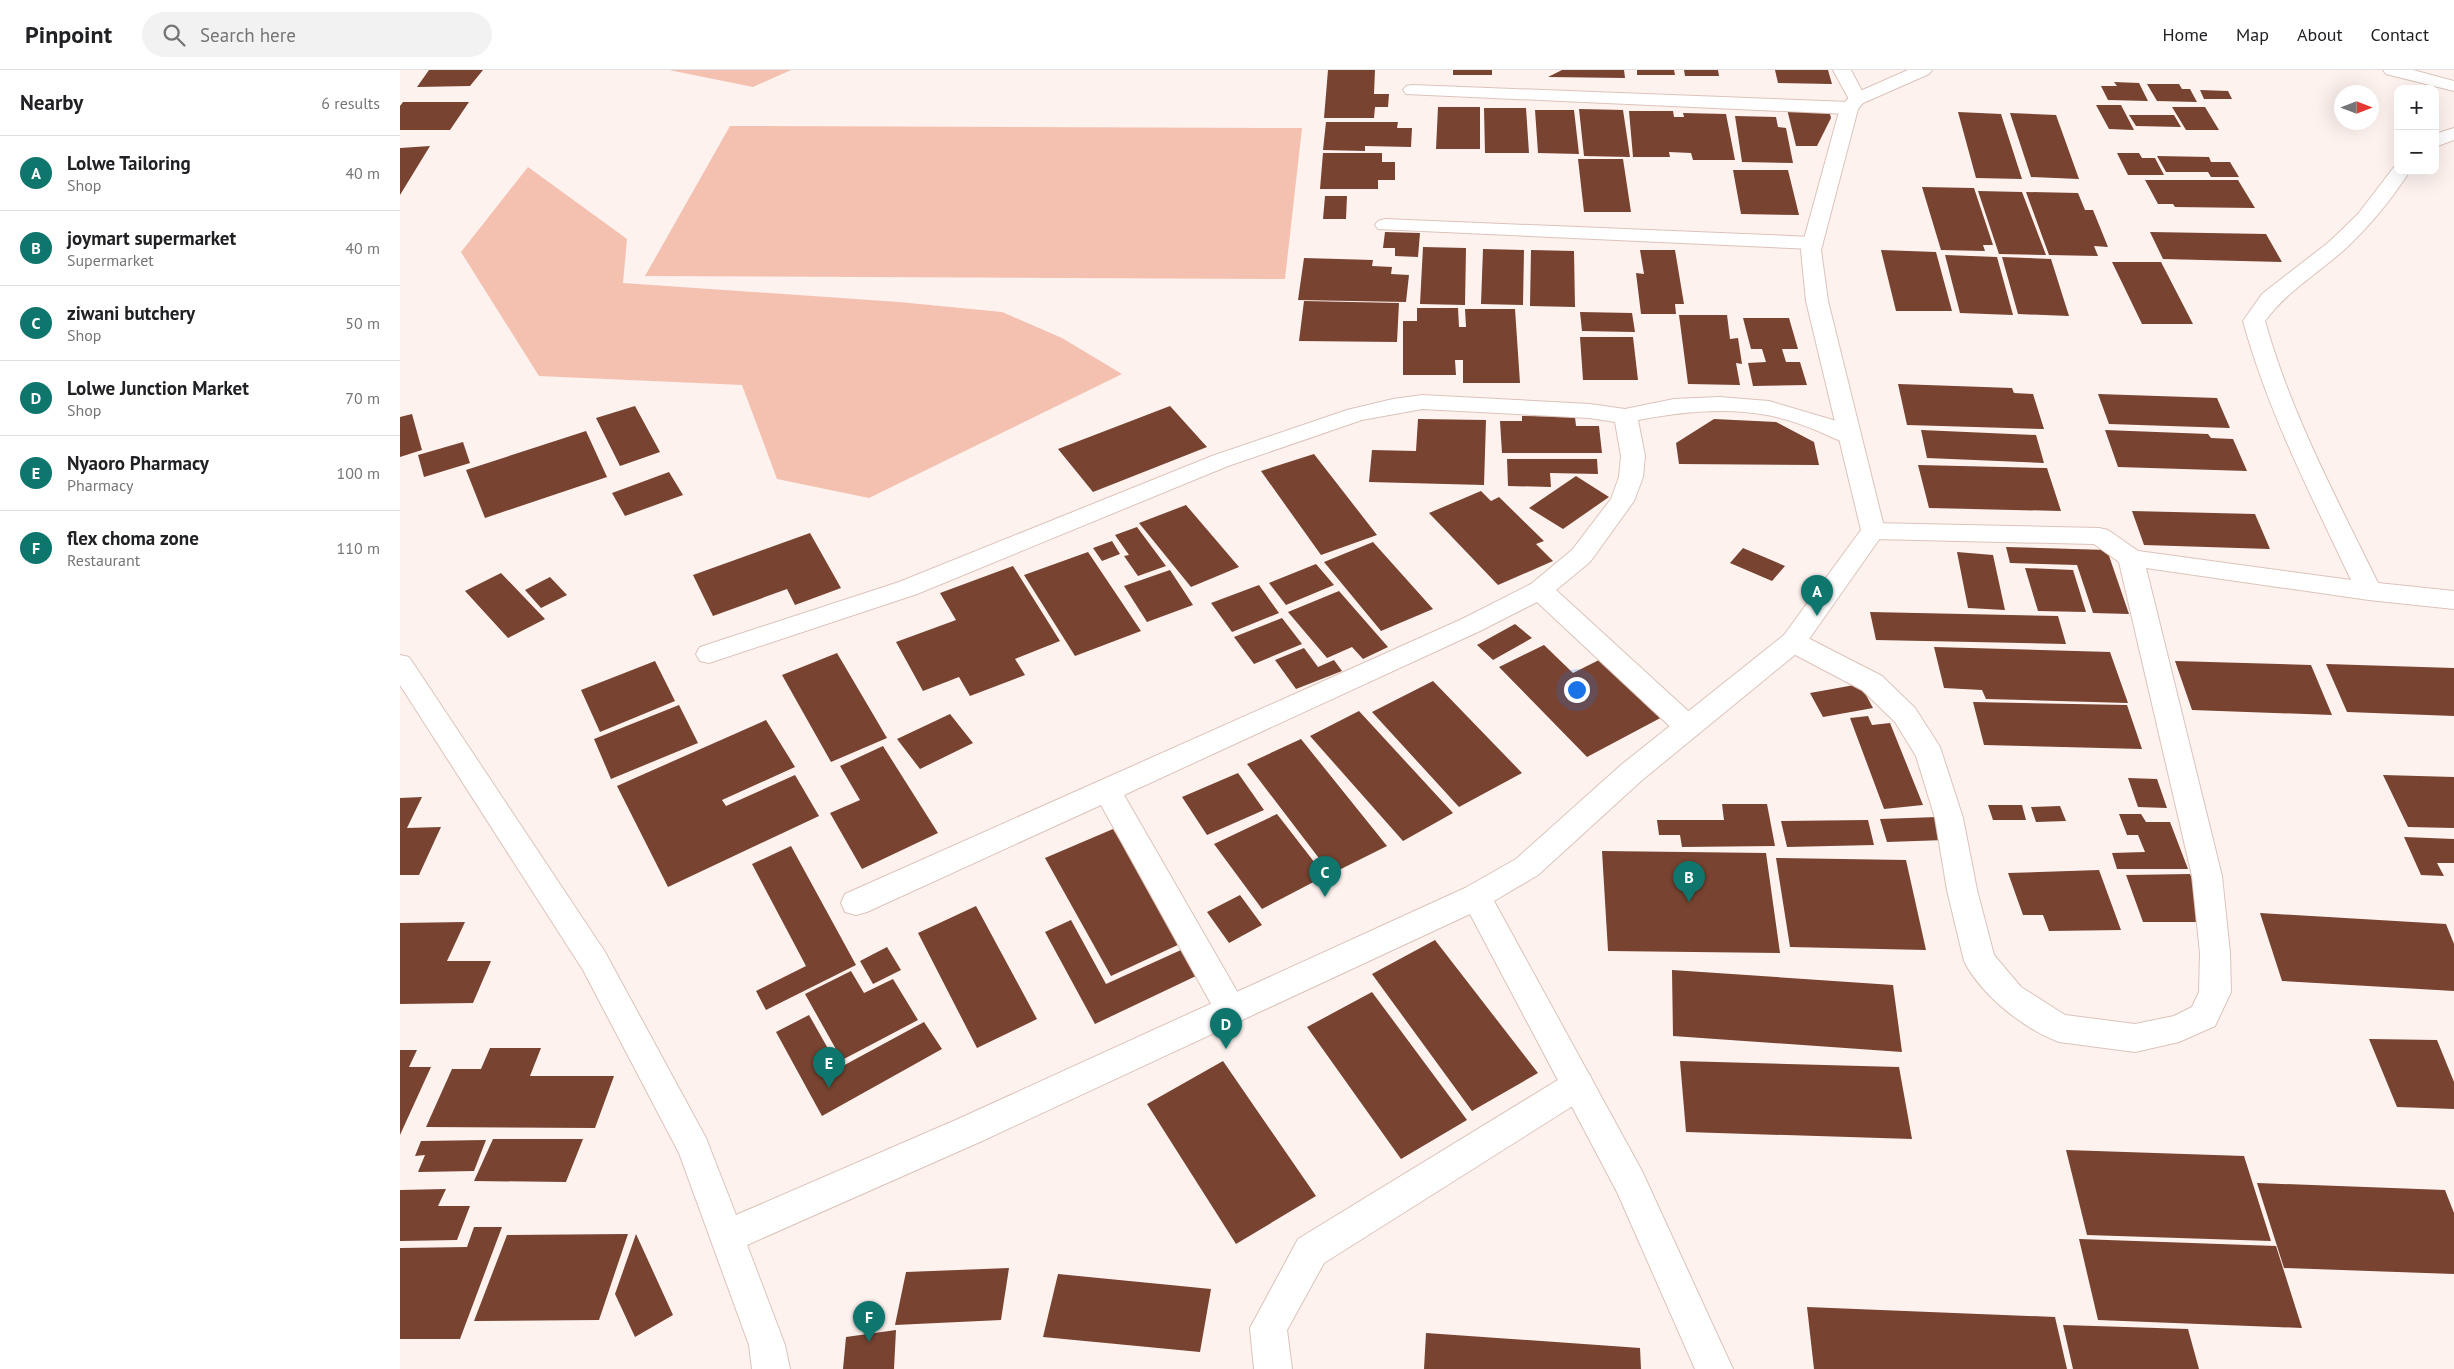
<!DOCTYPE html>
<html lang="en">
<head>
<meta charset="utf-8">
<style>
  :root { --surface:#fff; --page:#f2f2f2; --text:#202124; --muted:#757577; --line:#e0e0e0; --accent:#0f766e }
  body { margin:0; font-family:"PT Sans",sans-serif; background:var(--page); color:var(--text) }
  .controls { position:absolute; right:15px; top:15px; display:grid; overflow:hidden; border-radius:10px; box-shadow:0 5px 20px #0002 }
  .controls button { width:45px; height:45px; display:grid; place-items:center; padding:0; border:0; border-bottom:1px solid var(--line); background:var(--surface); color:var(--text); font:25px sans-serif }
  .compass { position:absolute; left:1934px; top:15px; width:45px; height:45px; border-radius:50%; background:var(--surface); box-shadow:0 5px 20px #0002; rotate:90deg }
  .you { position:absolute; left:1176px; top:619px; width:18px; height:18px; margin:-12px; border:4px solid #fff; border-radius:50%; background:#1a73e8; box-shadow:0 0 0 8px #1a73e833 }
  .badge { display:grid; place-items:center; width:32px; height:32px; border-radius:50%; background:var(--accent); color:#fff; font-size:16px; font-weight:700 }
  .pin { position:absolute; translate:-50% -41px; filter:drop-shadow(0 1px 2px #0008) }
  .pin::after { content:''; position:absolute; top:26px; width:18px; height:15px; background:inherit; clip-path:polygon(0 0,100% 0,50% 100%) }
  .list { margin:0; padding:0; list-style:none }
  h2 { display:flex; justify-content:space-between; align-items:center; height:65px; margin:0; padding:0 20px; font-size:21px }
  h2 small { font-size:16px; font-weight:400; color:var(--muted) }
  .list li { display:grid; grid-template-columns:32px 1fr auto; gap:15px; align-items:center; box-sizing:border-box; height:75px; padding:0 20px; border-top:1px solid var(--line) }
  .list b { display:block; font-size:19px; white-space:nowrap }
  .list p { margin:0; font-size:16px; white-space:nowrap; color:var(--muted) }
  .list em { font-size:16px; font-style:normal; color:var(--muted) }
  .icon { flex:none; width:28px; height:28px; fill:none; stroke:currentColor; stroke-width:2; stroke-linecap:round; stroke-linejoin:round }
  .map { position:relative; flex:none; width:2054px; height:1299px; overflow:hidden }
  header { display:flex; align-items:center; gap:30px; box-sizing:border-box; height:70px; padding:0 25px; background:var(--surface); border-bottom:1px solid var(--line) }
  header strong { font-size:24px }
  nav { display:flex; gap:28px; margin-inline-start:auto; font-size:18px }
  .search { width:350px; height:45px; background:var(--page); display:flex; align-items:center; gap:12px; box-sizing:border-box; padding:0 18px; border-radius:28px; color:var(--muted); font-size:19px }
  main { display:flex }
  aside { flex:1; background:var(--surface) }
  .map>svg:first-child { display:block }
  .green { fill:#f4c1b0 }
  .building { fill:#784331 }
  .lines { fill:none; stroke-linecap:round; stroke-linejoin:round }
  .street-casing { stroke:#dcc3ba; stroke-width:2 }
  .secondary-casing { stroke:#dcc3ba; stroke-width:2 }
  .street { fill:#fff; fill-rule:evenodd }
  .secondary { fill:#fff; fill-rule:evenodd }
</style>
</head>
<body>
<header>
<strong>Pinpoint</strong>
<div class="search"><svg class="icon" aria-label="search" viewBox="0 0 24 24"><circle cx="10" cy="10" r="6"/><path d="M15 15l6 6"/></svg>Search here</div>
<nav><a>Home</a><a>Map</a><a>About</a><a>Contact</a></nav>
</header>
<main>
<aside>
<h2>Nearby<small>6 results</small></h2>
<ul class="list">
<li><span class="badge">A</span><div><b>Lolwe Tailoring</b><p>Shop</p></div><em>40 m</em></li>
<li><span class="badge">B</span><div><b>joymart supermarket</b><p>Supermarket</p></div><em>40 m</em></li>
<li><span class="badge">C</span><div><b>ziwani butchery</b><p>Shop</p></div><em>50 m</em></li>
<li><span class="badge">D</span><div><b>Lolwe Junction Market</b><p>Shop</p></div><em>70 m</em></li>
<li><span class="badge">E</span><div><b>Nyaoro Pharmacy</b><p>Pharmacy</p></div><em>100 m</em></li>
<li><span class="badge">F</span><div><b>flex choma zone</b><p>Restaurant</p></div><em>110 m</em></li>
</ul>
</aside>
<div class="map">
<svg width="2054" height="1299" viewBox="0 0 2054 1299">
  <rect width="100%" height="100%" fill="#fdf2ee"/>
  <path class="green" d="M 269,0 L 391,0 L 353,17 Z
    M 330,56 L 902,58 L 885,209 L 245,206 Z
    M 128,97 L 227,169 L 223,213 L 499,232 L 602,242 L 662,268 L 722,304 L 469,428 L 377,409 L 342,315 L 139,306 L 61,182 Z"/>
  <path class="building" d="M 29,0 L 83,0 L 70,16 L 17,17 Z
    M 928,0 L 975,0 L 974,24 L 989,24 L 988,37 L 975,37 L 974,48 L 924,48 Z
    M 1053,0 L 1092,0 L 1092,5 L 1053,5 Z
    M 1162,0 L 1224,0 L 1225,8 L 1148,7 Z
    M 1237,0 L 1274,0 L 1275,5 L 1237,5 Z
    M 1284,0 L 1318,0 L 1319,6 L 1285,6 Z
    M 1375,0 L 1428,0 L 1432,14 L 1378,13 Z
    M 1714,12 L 1739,13 L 1748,31 L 1708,30 L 1701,16 L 1717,16 Z
    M 1747,14 L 1779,14 L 1782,19 L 1790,19 L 1797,32 L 1757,31 Z
    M 1800,20 L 1828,21 L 1832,29 L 1804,29 Z
    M 3,32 L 69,32 L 50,60 L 0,60 L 0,36 Z
    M 1696,35 L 1721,35 L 1734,60 L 1709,59 Z
    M 1038,37 L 1080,37 L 1080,79 L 1036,79 Z
    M 1772,37 L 1805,37 L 1819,60 L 1786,60 Z
    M 1084,38 L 1126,38 L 1129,83 L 1085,83 Z
    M 1179,39 L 1223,40 L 1230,87 L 1184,86 Z
    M 1387,39 L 1429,40 L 1431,48 L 1417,76 L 1396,76 Z
    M 1135,40 L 1174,40 L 1179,84 L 1138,83 Z
    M 1229,41 L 1273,41 L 1274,47 L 1284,47 L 1283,43 L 1326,44 L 1335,90 L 1293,90 L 1291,83 L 1269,82 L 1270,87 L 1233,87 Z
    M 1558,42 L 1601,44 L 1622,109 L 1576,108 Z
    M 1610,43 L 1656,45 L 1679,109 L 1631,107 Z
    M 1729,45 L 1774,45 L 1781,57 L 1736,56 Z
    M 1335,46 L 1376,47 L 1378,57 L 1386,58 L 1393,93 L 1342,92 Z
    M 926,52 L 998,52 L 997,58 L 1012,58 L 1011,77 L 965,76 L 965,81 L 923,80 Z
    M 30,76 L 0,125 L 0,78 Z
    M 923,83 L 982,83 L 982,92 L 995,92 L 995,110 L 978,110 L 978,119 L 920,119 Z
    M 1717,83 L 1739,83 L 1742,88 L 1755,88 L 1764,105 L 1728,105 Z
    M 1757,86 L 1809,87 L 1811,92 L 1830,92 L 1839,107 L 1811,107 L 1808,102 L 1766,102 Z
    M 1178,89 L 1223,89 L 1231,142 L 1184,142 Z
    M 1333,100 L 1388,100 L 1399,145 L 1341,144 Z
    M 1745,110 L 1838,110 L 1855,138 L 1775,137 L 1773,134 L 1758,134 Z
    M 1522,117 L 1574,118 L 1593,175 L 1583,175 L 1585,181 L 1541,180 Z
    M 1578,121 L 1622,122 L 1646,185 L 1599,184 Z
    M 1626,122 L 1678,123 L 1685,140 L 1693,140 L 1708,177 L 1694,176 L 1698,186 L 1649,185 Z
    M 925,126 L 947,126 L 946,149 L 923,149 Z
    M 985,162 L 1020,163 L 1018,187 L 995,186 L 995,178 L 983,178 Z
    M 1750,162 L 1866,164 L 1882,192 L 1763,189 Z
    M 1023,177 L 1066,178 L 1065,235 L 1020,234 Z
    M 1083,179 L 1124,180 L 1123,235 L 1081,234 Z
    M 1131,180 L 1174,181 L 1175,237 L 1130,236 Z
    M 1240,180 L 1275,180 L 1284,234 L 1275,234 L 1276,244 L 1241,244 L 1236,203 L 1244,204 Z
    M 1481,180 L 1536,182 L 1552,241 L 1496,241 Z
    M 1545,185 L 1597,187 L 1613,245 L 1560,243 Z
    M 1602,187 L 1651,189 L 1669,246 L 1618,244 Z
    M 904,188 L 973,190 L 972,196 L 992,197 L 991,204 L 1009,205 L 1006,232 L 898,230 Z
    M 1712,192 L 1761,192 L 1793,254 L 1742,254 Z
    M 904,231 L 999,233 L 997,272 L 899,271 Z
    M 1017,238 L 1058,238 L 1059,257 L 1066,257 L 1065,239 L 1115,239 L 1120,313 L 1063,313 L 1063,290 L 1055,290 L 1056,305 L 1003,305 L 1003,251 L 1017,251 Z
    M 1180,242 L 1232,243 L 1235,262 L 1182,261 Z
    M 1279,245 L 1327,245 L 1330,269 L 1338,268 L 1342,294 L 1336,293 L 1340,315 L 1288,314 Z
    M 1343,248 L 1389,248 L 1398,279 L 1382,279 L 1386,292 L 1400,292 L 1407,315 L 1353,316 L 1348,293 L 1366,292 L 1362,279 L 1351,279 Z
    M 1180,267 L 1233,267 L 1238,310 L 1183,310 Z
    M 1498,314 L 1612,318 L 1614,323 L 1633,324 L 1644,359 L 1507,355 Z
    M 1698,324 L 1817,328 L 1830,358 L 1709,354 Z
    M 235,336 L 260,382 L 220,396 L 196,348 Z
    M 770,336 L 807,377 L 693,422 L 658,379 Z
    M 12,344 L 22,380 L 0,387 L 0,347 Z
    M 1122,346 L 1175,347 L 1176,356 L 1199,356 L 1202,383 L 1102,383 L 1100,351 L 1122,351 Z
    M 1018,349 L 1086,350 L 1084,415 L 969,412 L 972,380 L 1016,381 Z
    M 1314,349 L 1376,352 L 1414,372 L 1419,395 L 1279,394 L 1276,373 Z
    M 1521,360 L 1636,365 L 1644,393 L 1527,388 Z
    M 1705,360 L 1808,364 L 1811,368 L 1833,369 L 1847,401 L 1718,397 Z
    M 186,361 L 207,407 L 85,448 L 66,400 Z
    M 63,372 L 70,393 L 24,407 L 18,385 Z
    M 914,384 L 977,465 L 921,485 L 861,401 Z
    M 1107,389 L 1197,389 L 1198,404 L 1150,403 L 1151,417 L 1108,416 Z
    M 1518,395 L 1647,398 L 1661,441 L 1529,438 Z
    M 269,402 L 283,425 L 225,446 L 212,423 Z
    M 1176,406 L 1209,427 L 1163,459 L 1129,438 Z
    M 1081,421 L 1091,431 L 1099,427 L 1144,471 L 1136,474 L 1153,491 L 1098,515 L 1029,443 Z
    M 786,435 L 839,497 L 791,517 L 739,453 Z
    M 1732,441 L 1855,444 L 1870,479 L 1744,475 Z
    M 737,457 L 766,496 L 738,506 L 724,486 L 729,485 L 715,465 Z
    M 410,463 L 441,518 L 395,535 L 387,519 L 313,546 L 293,505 Z
    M 712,471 L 720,484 L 702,491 L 693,478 Z
    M 973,472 L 1033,539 L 981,561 L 924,492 Z
    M 1606,477 L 1707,480 L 1729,544 L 1693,543 L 1677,495 L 1610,493 Z
    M 1343,478 L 1385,496 L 1372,511 L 1330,493 Z
    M 688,482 L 741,561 L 675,586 L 624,505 Z
    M 1557,482 L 1593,485 L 1605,540 L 1568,538 Z
    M 916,494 L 934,515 L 886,535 L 869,513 Z
    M 613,496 L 660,571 L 615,589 L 625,605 L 570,626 L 559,607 L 523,621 L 496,572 L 556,550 L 540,523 Z
    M 1625,498 L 1673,500 L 1686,542 L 1638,541 Z
    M 770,500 L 793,535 L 747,552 L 724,516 Z
    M 101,503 L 145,549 L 108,568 L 65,521 Z
    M 150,507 L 167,525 L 141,538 L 125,520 Z
    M 859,515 L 879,543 L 832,562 L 811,533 Z
    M 939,521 L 988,577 L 963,589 L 952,577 L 927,588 L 888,542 Z
    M 1470,542 L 1658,546 L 1666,574 L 1476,570 Z
    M 882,548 L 902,574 L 854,594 L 834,567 Z
    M 1115,554 L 1132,568 L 1093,590 L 1077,575 Z
    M 1144,575 L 1173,603 L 1205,587 L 1266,645 L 1187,687 L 1099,597 Z
    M 1534,577 L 1710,582 L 1728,633 L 1586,629 L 1582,620 L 1544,618 Z
    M 904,578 L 918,597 L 934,590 L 942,601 L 896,619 L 875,590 Z
    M 437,583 L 487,668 L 431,692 L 382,605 Z
    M 255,591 L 275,631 L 200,662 L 181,620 Z
    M 1775,591 L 1911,595 L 1932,645 L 1792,640 Z
    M 1926,594 L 2054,598 L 2054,646 L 1947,642 Z
    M 1033,611 L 1122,703 L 1059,737 L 972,642 Z
    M 1460,614 L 1473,638 L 1423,647 L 1410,623 Z
    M 1573,632 L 1727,635 L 1742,679 L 1584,675 Z
    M 279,635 L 298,673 L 211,709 L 194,669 Z
    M 959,641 L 1053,743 L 1003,771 L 910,666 Z
    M 550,644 L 573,673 L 520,699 L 497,669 Z
    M 1468,646 L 1472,655 L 1490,653 L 1523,735 L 1484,739 L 1450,648 Z
    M 366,650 L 395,697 L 322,730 L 326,736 L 395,705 L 419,746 L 268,817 L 217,716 Z
    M 901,669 L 987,776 L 931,804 L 847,694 Z
    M 483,676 L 538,763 L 462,799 L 430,743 L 460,730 L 440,696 Z
    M 838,703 L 864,740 L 807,765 L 782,727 Z
    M 1983,705 L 2054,707 L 2054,758 L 2008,757 Z
    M 1728,708 L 1757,709 L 1767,738 L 1738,737 Z
    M 22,727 L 7,758 L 41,757 L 19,805 L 0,805 L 0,728 Z
    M 1322,734 L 1367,734 L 1375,776 L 1282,777 L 1280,765 L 1259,765 L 1257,750 L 1324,750 Z
    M 1588,735 L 1622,735 L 1626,750 L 1593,750 Z
    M 1660,736 L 1666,751 L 1636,752 L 1631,737 Z
    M 877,744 L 925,806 L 862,839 L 814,774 Z
    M 1719,744 L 1741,744 L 1746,752 L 1770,752 L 1788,799 L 1717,799 L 1712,783 L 1745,782 L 1738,765 L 1727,765 Z
    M 1537,747 L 1545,770 L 1487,772 L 1480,749 Z
    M 1468,750 L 1474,775 L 1387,777 L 1381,751 Z
    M 713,759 L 782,873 L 711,906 L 645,788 Z
    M 2004,767 L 2054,769 L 2054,793 L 2037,793 L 2044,806 L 2021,805 Z
    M 391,776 L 456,895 L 366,940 L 356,921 L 406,896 L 352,794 Z
    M 1202,781 L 1366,783 L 1380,883 L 1208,881 Z
    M 1376,788 L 1506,790 L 1526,880 L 1390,877 Z
    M 1699,800 L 1721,860 L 1649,861 L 1643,845 L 1623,845 L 1608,803 Z
    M 1790,804 L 1808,852 L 1743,852 L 1726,805 Z
    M 840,825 L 862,855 L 829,873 L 807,842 Z
    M 576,836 L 637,949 L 577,978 L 518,863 Z
    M 1860,843 L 2046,854 L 2054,874 L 2054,921 L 1882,911 Z
    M 671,850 L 706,914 L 781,880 L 796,906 L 695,954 L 645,862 Z
    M 65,852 L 47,891 L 91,891 L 73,933 L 0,934 L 0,853 Z
    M 1035,870 L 1138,1003 L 1072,1041 L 972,904 Z
    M 487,877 L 501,900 L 473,914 L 460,891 Z
    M 1272,900 L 1493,915 L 1502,982 L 1273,966 Z
    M 451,901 L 464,923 L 493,909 L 518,950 L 442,990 L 405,924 Z
    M 972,922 L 1067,1050 L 1001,1089 L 907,957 Z
    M 409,945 L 439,998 L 524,952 L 542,979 L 422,1046 L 376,962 Z
    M 1969,969 L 2037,970 L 2054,1012 L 2054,1039 L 1997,1037 Z
    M 90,978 L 141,978 L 130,1006 L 214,1006 L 195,1058 L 26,1057 L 52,999 L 81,999 Z
    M 0,980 L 17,980 L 9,997 L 31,997 L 0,1065 Z
    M 823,991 L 916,1126 L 836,1174 L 747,1034 Z
    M 1280,991 L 1499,997 L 1512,1069 L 1286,1062 Z
    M 93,1069 L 183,1069 L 166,1112 L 74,1111 Z
    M 86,1070 L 74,1101 L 18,1102 L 25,1085 L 15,1086 L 21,1071 Z
    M 1666,1080 L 1844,1086 L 1871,1171 L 1687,1165 Z
    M 1857,1113 L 2045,1120 L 2054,1143 L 2054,1204 L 1884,1198 Z
    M 46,1119 L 38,1136 L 70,1136 L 57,1170 L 0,1171 L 0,1120 Z
    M 74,1157 L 102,1157 L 60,1269 L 0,1269 L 0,1178 L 67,1177 Z
    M 228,1164 L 199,1250 L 74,1251 L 107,1165 Z
    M 236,1164 L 273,1245 L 235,1267 L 215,1224 Z
    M 1679,1169 L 1876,1176 L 1902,1258 L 1698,1250 Z
    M 609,1198 L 601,1250 L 495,1255 L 506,1202 Z
    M 658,1204 L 811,1219 L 800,1282 L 643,1267 Z
    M 1407,1237 L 1655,1247 L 1667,1299 L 1414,1299 Z
    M 1663,1255 L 1788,1259 L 1799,1299 L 1673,1299 Z
    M 496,1260 L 494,1299 L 443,1299 L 446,1267 Z
    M 1026,1263 L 1240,1278 L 1241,1299 L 1024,1299 Z"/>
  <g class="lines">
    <g class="street-casing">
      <path id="street" d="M 1433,0 L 1451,0 L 1466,29 L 1463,33 L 1451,33 Z
        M 1012,15 L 1449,32 L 1455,34 L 1458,38 L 1455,42 L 1449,44 L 1006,24 L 1003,20 L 1006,16 Z
        M 2054,58 L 2054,70 L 2035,77 L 2035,64 Z
        M 1998,96 L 1998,101 L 2010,101 C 1991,130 1969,157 1944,180 C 1917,204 1886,222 1865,251 C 1891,344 1936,427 1978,513 L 2054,521 L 2054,539 L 1969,530 L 1746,498 L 1822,806 L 1830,883 L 1831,922 L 1815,956 L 1779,972 L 1735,982 L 1659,972 C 1624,959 1581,925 1564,891 L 1547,820 L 1535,748 L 1516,686 L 1495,652 L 1462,620 L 1384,579 L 1380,572 L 1384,565 L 1393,563 L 1402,565 L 1482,606 L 1515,638 L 1540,677 L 1563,748 L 1577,820 L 1594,885 L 1621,917 L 1665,945 L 1735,954 L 1774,946 L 1792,937 L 1799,922 L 1800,883 L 1792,806 L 1719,492 L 1694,474 L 1473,469 L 1464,467 L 1461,461 L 1464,455 L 1473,453 L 1699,458 L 1708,460 L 1738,481 L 1951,510 C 1911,425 1868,342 1843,251 L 1862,224 L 1929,172 L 1958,144 L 1994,97 Z
        M 985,149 L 1413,167 L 1420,169 L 1423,173 L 1420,177 L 1413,179 L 978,159 L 975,155 L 978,151 Z
        M 1022,325 L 1190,334 L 1225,339 L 1274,329 L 1319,327 L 1369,331 L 1433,350 L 1457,361 L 1461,366 L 1457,371 C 1442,375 1431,366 1418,361 C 1402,354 1383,348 1367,345 C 1324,337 1280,342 1238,350 L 1245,386 L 1243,407 L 1234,431 L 1190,492 L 1156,520 L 1298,650 L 1302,657 L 1298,664 L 1288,667 L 1278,664 L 1137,532 L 1080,561 L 724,725 L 842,930 L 847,940 L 842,950 L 831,953 L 820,950 L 701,735 L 467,842 L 456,845 L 445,842 L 441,833 L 445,824 L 906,619 L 1062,549 L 1131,514 L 1172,480 L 1211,429 L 1219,407 L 1221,386 L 1215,352 L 1190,348 L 1022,339 L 962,350 L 828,396 L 517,524 L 309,593 L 300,591 L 296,584 L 300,577 L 499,512 L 812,386 L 947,340 L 993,329 Z
        M 1178,1001 L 1190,1005 L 1194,1015 L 1190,1025 L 924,1193 L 887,1260 L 892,1299 L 854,1299 L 850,1258 L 898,1169 L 1166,1005 Z"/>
    </g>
    <g class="secondary-casing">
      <path id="secondary" d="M 1508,0 L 1532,0 L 1529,4 L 1463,33 L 1458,39 L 1421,180 L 1428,231 L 1485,461 L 1402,579 L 1241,711 L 1138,805 L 1094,831 L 1242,1101 L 1333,1299 L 1295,1299 L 1217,1122 L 1070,844 L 582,1071 L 347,1175 L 385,1275 L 390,1299 L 352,1299 L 349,1275 L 279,1083 L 183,900 L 0,615 L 0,585 L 9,587 L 205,882 L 306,1068 L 336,1145 L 558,1049 L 1065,818 L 1116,789 L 1221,695 L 1384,565 L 1461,460 L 1406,231 L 1401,180 L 1440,38 L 1451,25 Z
        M 1983,0 L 2013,0 L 2054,11 L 2054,21 L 1986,4 Z"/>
    </g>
    <use href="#street" class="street"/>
    <use href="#secondary" class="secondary"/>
  </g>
</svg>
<div class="controls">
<button>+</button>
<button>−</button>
</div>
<svg class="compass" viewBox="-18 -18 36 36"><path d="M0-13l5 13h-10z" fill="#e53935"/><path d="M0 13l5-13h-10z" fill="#757577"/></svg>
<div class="you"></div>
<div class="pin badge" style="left:1417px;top:546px">A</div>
<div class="pin badge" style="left:1289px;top:832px">B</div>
<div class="pin badge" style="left:925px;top:827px">C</div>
<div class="pin badge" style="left:826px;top:979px">D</div>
<div class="pin badge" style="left:429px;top:1018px">E</div>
<div class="pin badge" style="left:469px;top:1272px">F</div>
</div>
</main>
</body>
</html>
